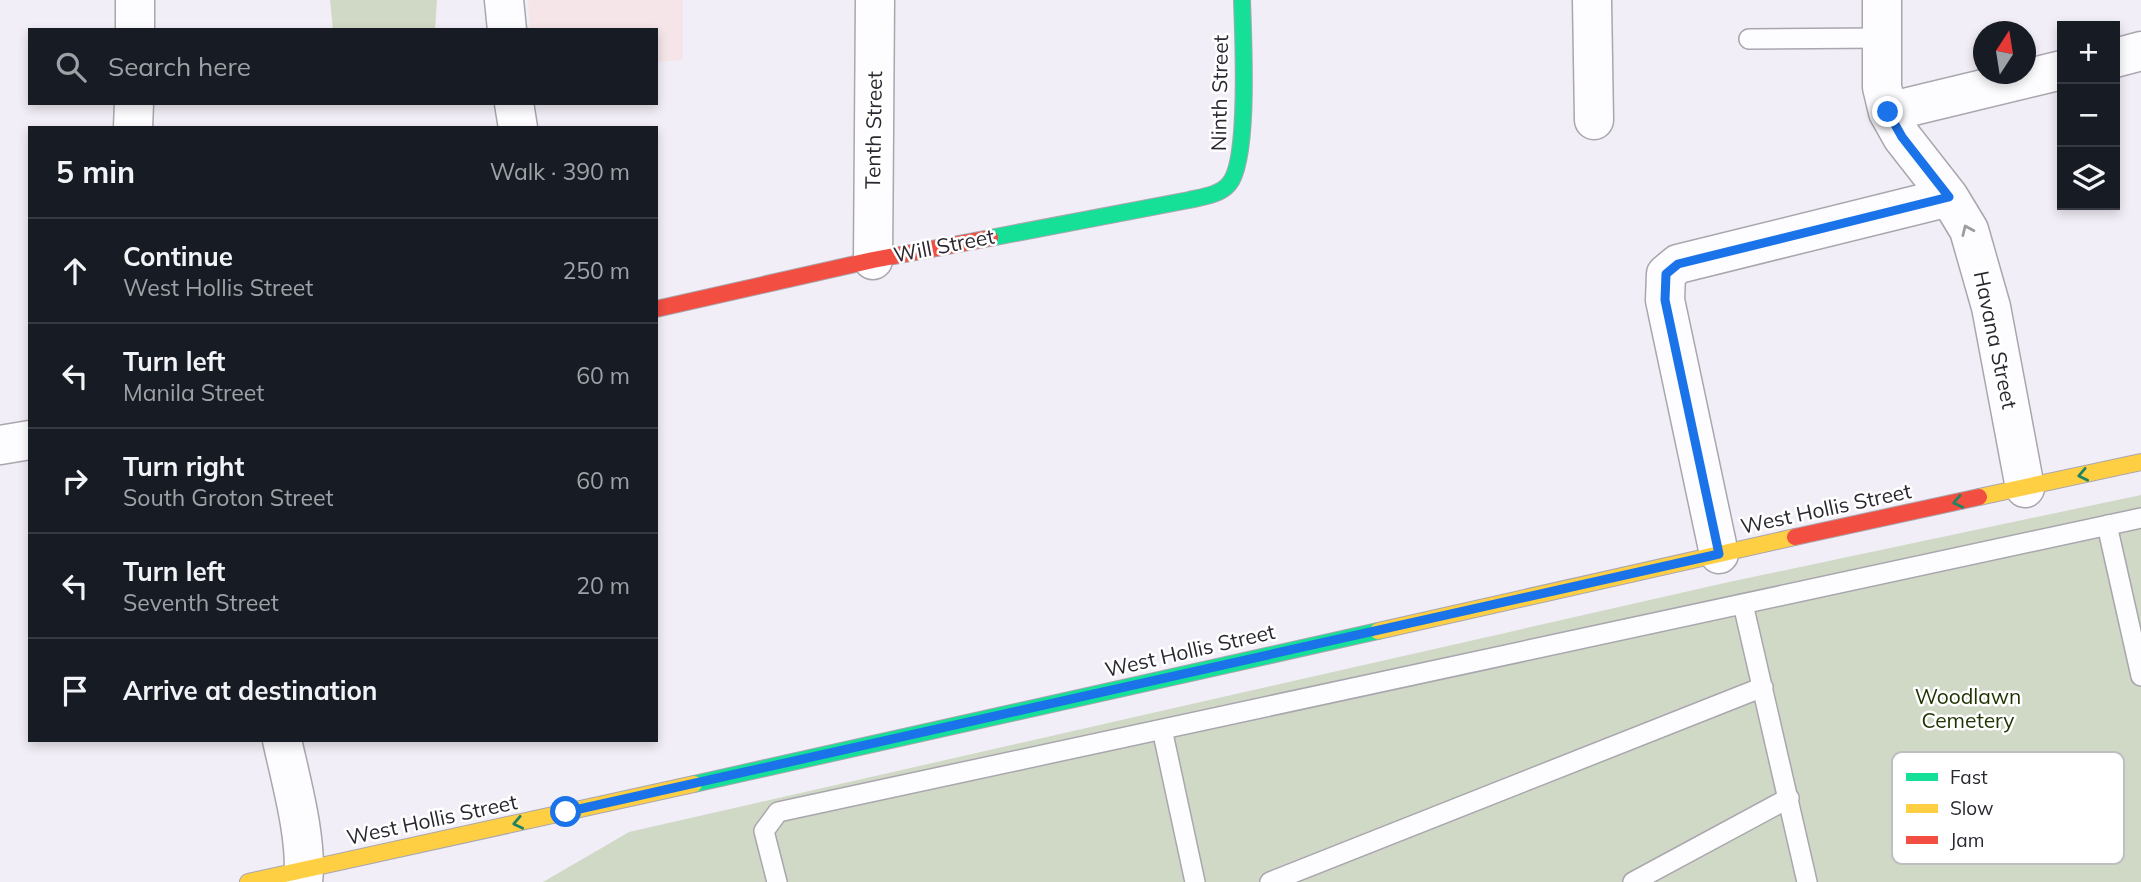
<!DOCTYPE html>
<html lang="en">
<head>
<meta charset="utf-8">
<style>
  :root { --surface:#171b24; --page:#242831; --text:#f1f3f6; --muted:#9ea1a6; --line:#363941 }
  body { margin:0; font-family:Mulish,sans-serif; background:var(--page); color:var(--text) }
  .controls { position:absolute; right:21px; top:21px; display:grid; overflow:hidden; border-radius:0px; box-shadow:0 4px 10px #0003 }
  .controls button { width:63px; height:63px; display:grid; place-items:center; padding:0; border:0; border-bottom:2px solid var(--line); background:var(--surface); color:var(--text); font:35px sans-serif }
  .compass { position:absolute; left:1973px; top:21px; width:63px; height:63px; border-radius:50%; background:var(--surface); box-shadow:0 4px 10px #0003; rotate:12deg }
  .stop { position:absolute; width:21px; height:21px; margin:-16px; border:5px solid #1a73e8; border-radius:50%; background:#fff }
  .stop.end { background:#1a73e8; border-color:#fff; box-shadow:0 2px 7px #0008 }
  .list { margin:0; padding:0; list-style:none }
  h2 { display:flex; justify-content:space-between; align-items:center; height:91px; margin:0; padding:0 28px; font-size:30px }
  h2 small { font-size:23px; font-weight:400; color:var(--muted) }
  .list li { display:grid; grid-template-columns:46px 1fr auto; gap:21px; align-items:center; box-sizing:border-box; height:105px; padding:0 28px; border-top:2px solid var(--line) }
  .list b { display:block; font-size:26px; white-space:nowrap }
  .list p { margin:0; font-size:23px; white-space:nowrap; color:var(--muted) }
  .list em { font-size:23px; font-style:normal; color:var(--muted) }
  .icon { flex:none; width:38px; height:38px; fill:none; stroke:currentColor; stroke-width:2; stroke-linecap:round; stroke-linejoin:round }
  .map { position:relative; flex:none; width:2141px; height:882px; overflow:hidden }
  .search { position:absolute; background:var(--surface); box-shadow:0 4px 10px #0003; left:28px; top:28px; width:630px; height:77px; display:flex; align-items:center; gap:18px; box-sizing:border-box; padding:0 24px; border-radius:0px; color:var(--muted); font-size:26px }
  .panel { position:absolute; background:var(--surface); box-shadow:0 4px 10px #0003; left:28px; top:126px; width:630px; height:616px; border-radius:0px }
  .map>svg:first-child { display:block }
  .education { fill:#f5e5e8 }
  .green { fill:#cfd9c6 }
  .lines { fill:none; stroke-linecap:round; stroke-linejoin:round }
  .lane-casing { stroke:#a9a6ae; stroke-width:22 }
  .street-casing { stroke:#a9a6ae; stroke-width:41 }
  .fast-casing { stroke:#a9a6ae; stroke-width:18 }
  .slow-casing { stroke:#a9a6ae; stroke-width:18 }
  .jam-casing { stroke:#a9a6ae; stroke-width:18 }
  .lane { stroke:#fdfcfe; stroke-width:19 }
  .street { stroke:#fdfcfe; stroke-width:38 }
  .fast { stroke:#16e098; stroke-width:16 }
  .slow { stroke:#ffcf43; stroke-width:16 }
  .jam { stroke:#f24e42; stroke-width:16 }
  .oneway { stroke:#9e9ca2 }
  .oneway2 { stroke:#208464 }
  .route { stroke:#1a73e8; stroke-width:9 }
  .labels { text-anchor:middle; stroke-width:5; stroke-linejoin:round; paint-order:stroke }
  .street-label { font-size:21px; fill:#2b2731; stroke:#fff }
  .park-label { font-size:21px; fill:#1f3300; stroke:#fff }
  .key { fill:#fff; stroke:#bfbec1; stroke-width:2 }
  .key-label { font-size:19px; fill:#2b2731 }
</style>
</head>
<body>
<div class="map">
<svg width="2141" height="882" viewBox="0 0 2141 882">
  <rect width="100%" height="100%" fill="#f2eef7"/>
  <path class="education" d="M 528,0 L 683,0 L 683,60 L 656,62 L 656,30 L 530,30 Z"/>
  <path class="green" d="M 330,0 L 437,0 L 435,30 L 333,30 Z
    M 2141,495 L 2141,882 L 543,882 L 629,832 L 1729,582 Z"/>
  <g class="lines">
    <g class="lane-casing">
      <path id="lane" d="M 1749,39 L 1882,38
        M 2107,525 L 2141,676
        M 1743,604 L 1807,882
        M 1162,729 L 1195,882
        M 777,882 L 764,831 L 778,812 L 2141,518
        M 1270,882 L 1763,687
        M 1633,882 L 1789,798"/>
    </g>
    <g class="street-casing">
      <path id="street" d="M 504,0 L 507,30
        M 1592,0 L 1594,120
        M 1882,0 L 1882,87 L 1888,112 L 1902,137 L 1949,197 L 1969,230 L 1991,307 L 2025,488
        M 135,30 L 135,0
        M 2115,58 L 2141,51
        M 514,103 L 518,128
        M 1888,112 L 2062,70
        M 133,128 L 134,103
        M 873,260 L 875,0
        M 0,445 L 30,440
        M 1719,554 L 1665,300 L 1666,274 L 1678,264 L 1949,197
        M 282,740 C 291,781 308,841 303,882"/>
    </g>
    <g class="fast-casing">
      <path id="fast" d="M 990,238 L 1189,200 C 1202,197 1220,195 1229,184 C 1250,160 1243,36 1242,0
        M 694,784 L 1378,631"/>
    </g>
    <g class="slow-casing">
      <path id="slow" d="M 1979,497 L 2141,462
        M 1378,631 L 1795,537
        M 248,882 L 694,784"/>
    </g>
    <g class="jam-casing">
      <path id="jam" d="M 656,309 L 873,260 L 990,238
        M 1795,537 L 1979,497"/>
    </g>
    <use href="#lane" class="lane"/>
    <use href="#street" class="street"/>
    <use href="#fast" class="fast"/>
    <use href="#slow" class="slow"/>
    <use href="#jam" class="jam"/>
  </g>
  <defs><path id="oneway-chevron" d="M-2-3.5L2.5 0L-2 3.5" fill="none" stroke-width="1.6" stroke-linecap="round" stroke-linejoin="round" transform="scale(1.75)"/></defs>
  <use class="oneway" href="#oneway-chevron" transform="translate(1967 230) rotate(-114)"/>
  <g class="oneway2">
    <use href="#oneway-chevron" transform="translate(2083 475) rotate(168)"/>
    <use href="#oneway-chevron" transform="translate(1958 502) rotate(168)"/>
    <use href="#oneway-chevron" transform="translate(518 823) rotate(168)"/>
  </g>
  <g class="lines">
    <path class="route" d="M 566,812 L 1719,554 L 1665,300 L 1666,274 L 1678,264 L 1949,197 L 1902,137 L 1888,112"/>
  </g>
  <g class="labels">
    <g class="street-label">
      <text transform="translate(1220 93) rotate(-89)" y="7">Ninth Street</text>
      <text transform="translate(874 130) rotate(-89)" y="7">Tenth Street</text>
      <text transform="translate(944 246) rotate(-11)" y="7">Will Street</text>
      <text transform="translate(1995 340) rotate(78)" y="7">Havana Street</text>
      <text transform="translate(1826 509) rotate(-12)" y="7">West Hollis Street</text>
      <text transform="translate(1190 651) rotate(-13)" y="7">West Hollis Street</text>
      <text transform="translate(432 820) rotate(-12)" y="7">West Hollis Street</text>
    </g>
    <g class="park-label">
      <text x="1968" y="704">Woodlawn<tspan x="1968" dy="24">Cemetery</tspan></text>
    </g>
  </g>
  <rect x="1892" y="752" width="232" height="112" rx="10" class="key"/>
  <rect x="1906" y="773" width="32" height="8" fill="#16e098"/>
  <rect x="1906" y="804" width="32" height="9" fill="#ffcf43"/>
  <rect x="1906" y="836" width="32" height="8" fill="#f24e42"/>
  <g class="key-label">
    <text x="1950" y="784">Fast</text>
    <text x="1950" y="815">Slow</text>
    <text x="1950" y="847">Jam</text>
  </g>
</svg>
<div class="controls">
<button>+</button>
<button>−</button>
<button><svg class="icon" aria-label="layers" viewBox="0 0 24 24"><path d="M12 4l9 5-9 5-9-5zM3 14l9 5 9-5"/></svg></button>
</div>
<svg class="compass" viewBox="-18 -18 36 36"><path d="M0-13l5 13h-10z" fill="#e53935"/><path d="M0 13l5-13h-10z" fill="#9ea1a6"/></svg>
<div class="stop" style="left:566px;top:812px"></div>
<div class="stop end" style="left:1888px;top:112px"></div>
<div class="search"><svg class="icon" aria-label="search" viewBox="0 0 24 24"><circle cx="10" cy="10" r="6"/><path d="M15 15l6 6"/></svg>Search here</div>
<section class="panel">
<h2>5 min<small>Walk · 390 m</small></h2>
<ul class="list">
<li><svg class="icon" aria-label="ahead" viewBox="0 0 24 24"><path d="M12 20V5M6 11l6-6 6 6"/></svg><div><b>Continue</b><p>West Hollis Street</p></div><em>250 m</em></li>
<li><svg class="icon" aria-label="left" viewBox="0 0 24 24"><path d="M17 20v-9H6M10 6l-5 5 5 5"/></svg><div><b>Turn left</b><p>Manila Street</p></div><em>60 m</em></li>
<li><svg class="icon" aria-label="right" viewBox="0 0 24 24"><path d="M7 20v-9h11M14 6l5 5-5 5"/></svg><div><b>Turn right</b><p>South Groton Street</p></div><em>60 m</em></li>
<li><svg class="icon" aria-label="left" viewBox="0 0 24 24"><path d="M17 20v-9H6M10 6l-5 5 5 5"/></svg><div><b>Turn left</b><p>Seventh Street</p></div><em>20 m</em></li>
<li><svg class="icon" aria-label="arrive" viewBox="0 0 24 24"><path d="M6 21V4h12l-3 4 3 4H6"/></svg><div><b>Arrive at destination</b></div></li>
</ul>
</section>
</div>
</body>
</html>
